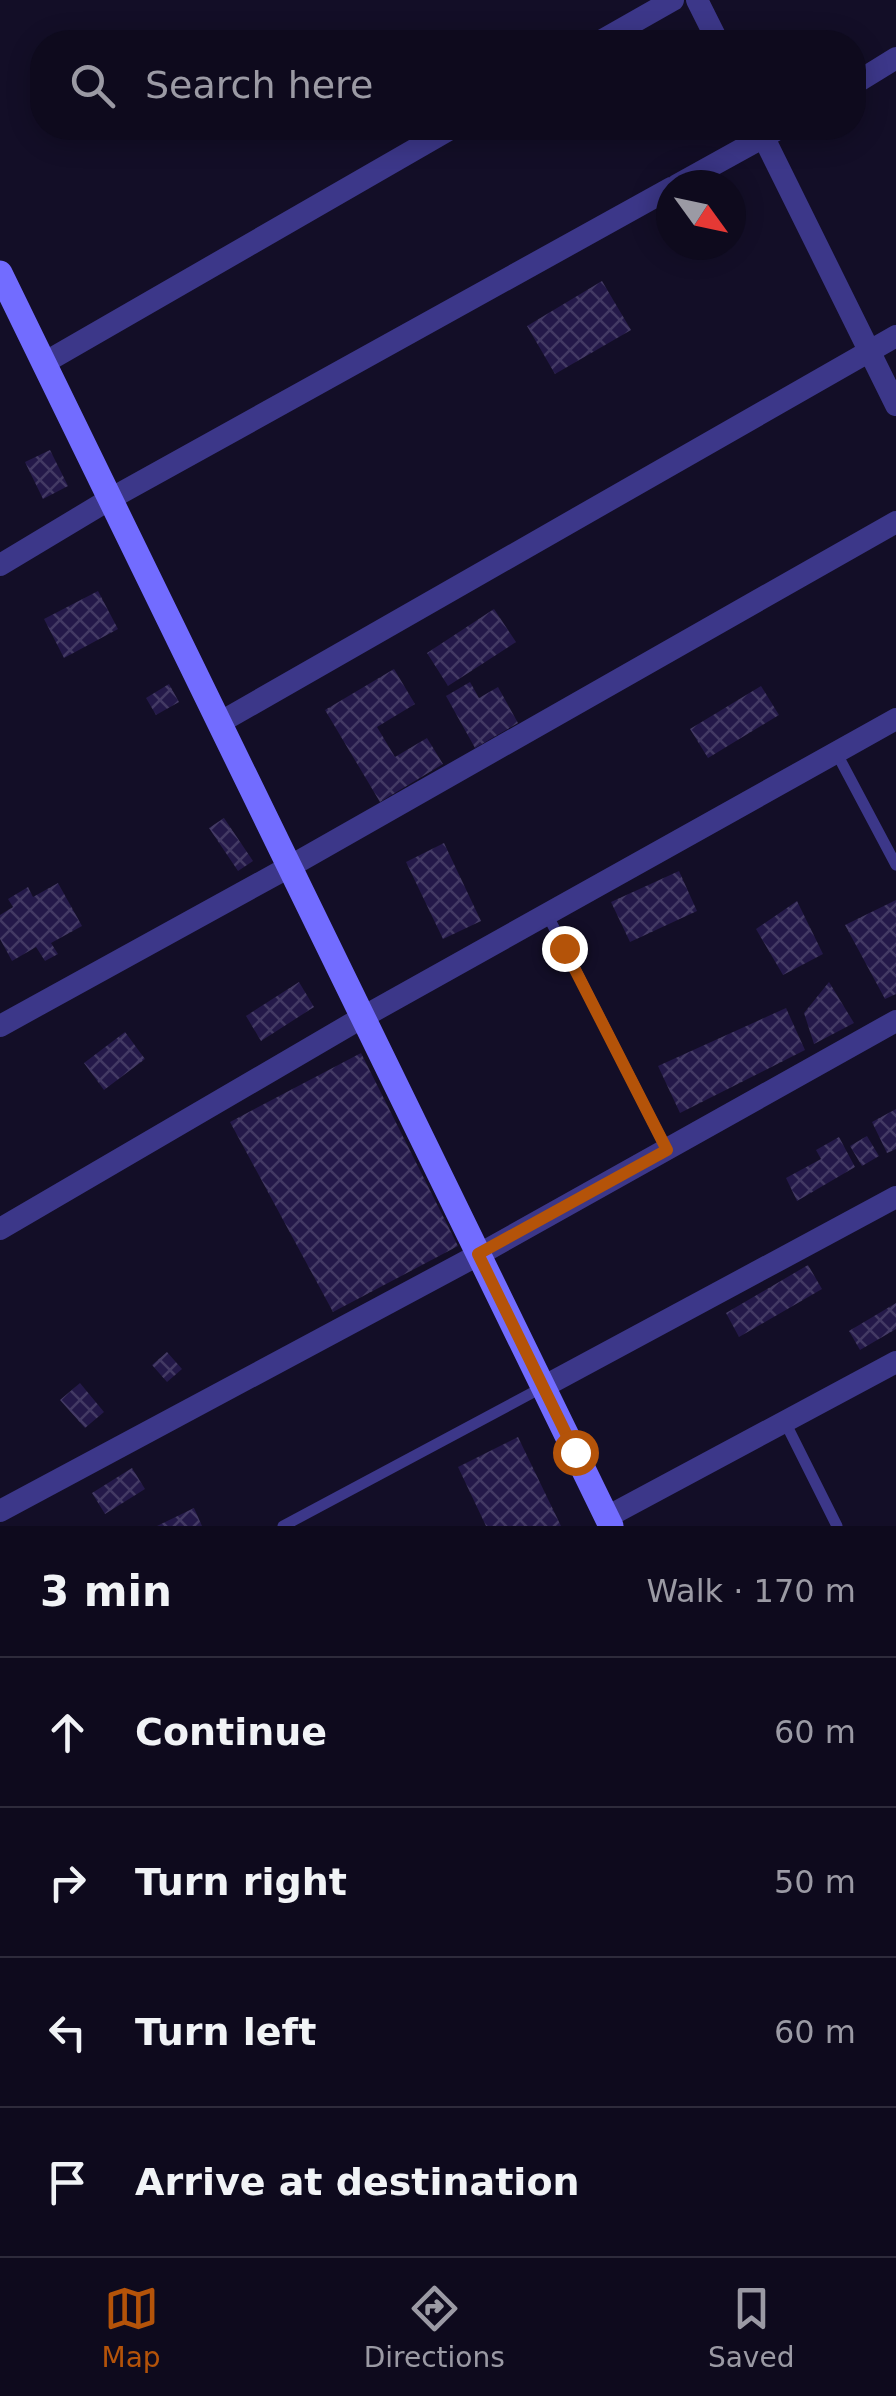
<!DOCTYPE html>
<html lang="en">
<head>
<meta charset="utf-8">
<style>
  :root { --surface:#0e0a1d; --page:#171326; --text:#f1f3f6; --muted:#9b9aa4; --line:#2e2b3b; --accent:#b45309 }
  body { margin:0; font-family:"DejaVu Sans",sans-serif; background:var(--page); color:var(--text) }
  .compass { position:absolute; left:656px; top:170px; width:90px; height:90px; border-radius:50%; background:var(--surface); box-shadow:0 5px 25px #0003; rotate:123deg }
  .stop { position:absolute; width:30px; height:30px; margin:-22px; border:8px solid #b45309; border-radius:50%; background:#fff }
  .stop.end { background:#b45309; border-color:#fff; box-shadow:0 2px 10px #0008 }
  .list { margin:0; padding:0; list-style:none }
  h2 { display:flex; justify-content:space-between; align-items:center; height:130px; margin:0; padding:0 40px; font-size:42px }
  h2 small { font-size:32px; font-weight:400; color:var(--muted) }
  .list li { display:grid; grid-template-columns:65px 1fr auto; gap:30px; align-items:center; box-sizing:border-box; height:150px; padding:0 40px; border-top:2px solid var(--line) }
  .list b { display:block; font-size:38px; white-space:nowrap }
  .list em { font-size:32px; font-style:normal; color:var(--muted) }
  .icon { flex:none; width:55px; height:55px; fill:none; stroke:currentColor; stroke-width:2; stroke-linecap:round; stroke-linejoin:round }
  .map { position:relative; flex:none; width:896px; height:1526px; overflow:hidden }
  .search { position:absolute; background:var(--surface); box-shadow:0 5px 25px #0003; left:30px; right:30px; top:30px; height:110px; display:flex; align-items:center; gap:25px; box-sizing:border-box; padding:0 35px; border-radius:40px; color:var(--muted); font-size:38px }
  .sheet { height:730px; background:var(--surface) }
  nav { display:flex; justify-content:space-around; align-items:center; box-sizing:border-box; height:140px; border-top:2px solid var(--line); background:var(--surface); font-size:28px; color:var(--muted) }
  nav a { display:grid; justify-items:center; gap:5px }
  nav .on { color:var(--accent) }
  .map>svg:first-child { display:block }
  .building { fill:url(#building-cross-hatch) }
  .lines { fill:none; stroke-linecap:round; stroke-linejoin:round }
  .lane { stroke:#3c3789; stroke-width:11 }
  .street { stroke:#3c3789; stroke-width:22 }
  .secondary { stroke:#726cff; stroke-width:25 }
  .route { stroke:#b45309; stroke-width:12 }
</style>
</head>
<body>
<div class="map">
<svg width="896" height="1526" viewBox="0 0 896 1526">
  <defs>
    <pattern id="building-cross-hatch" width="8" height="8" patternUnits="userSpaceOnUse" patternTransform="scale(2.5)"><rect width="8" height="8" fill="#241949"/><path d="M0 0l8 8M0 8l8-8" fill="none" stroke="#433a64"/></pattern>
  </defs>
  <rect width="100%" height="100%" fill="#130e27"/>
  <path class="building" d="M 602,281 L 631,330 L 555,374 L 527,326 Z
    M 50,450 L 68,486 L 43,499 L 25,462 Z
    M 98,591 L 118,629 L 64,658 L 44,619 Z
    M 494,609 L 516,642 L 448,686 L 427,653 Z
    M 394,669 L 415,704 L 377,727 L 395,757 L 427,738 L 443,764 L 380,802 L 325,710 Z
    M 470,682 L 479,698 L 498,687 L 518,723 L 475,748 L 446,696 Z
    M 169,684 L 179,702 L 156,715 L 146,698 Z
    M 761,686 L 779,715 L 708,758 L 690,729 Z
    M 224,818 L 253,861 L 238,871 L 209,828 Z
    M 444,843 L 481,921 L 443,939 L 406,862 Z
    M 679,871 L 697,911 L 630,942 L 611,902 Z
    M 58,883 L 82,926 L 51,943 L 58,954 L 45,961 L 36,947 L 12,961 L 0,939 L 0,915 L 13,907 L 8,899 L 28,887 L 33,897 Z
    M 896,900 L 896,994 L 885,999 L 845,925 Z
    M 797,901 L 823,954 L 783,975 L 756,929 Z
    M 299,982 L 314,1007 L 261,1041 L 246,1016 Z
    M 829,982 L 854,1023 L 814,1044 L 804,1013 Z
    M 786,1008 L 805,1050 L 680,1113 L 658,1066 Z
    M 125,1032 L 145,1059 L 104,1090 L 84,1063 Z
    M 361,1053 L 458,1246 L 333,1312 L 230,1122 Z
    M 896,1109 L 896,1149 L 887,1153 L 872,1122 Z
    M 867,1136 L 879,1156 L 862,1166 L 850,1146 Z
    M 839,1137 L 855,1167 L 797,1201 L 786,1178 L 821,1159 L 816,1150 Z
    M 808,1265 L 822,1289 L 739,1337 L 726,1313 Z
    M 896,1303 L 896,1329 L 860,1350 L 849,1331 Z
    M 167,1352 L 182,1369 L 167,1382 L 152,1365 Z
    M 80,1383 L 104,1412 L 85,1428 L 60,1400 Z
    M 518,1437 L 561,1526 L 486,1526 L 458,1467 Z
    M 132,1468 L 145,1489 L 105,1514 L 92,1493 Z
    M 194,1508 L 202,1526 L 157,1526 Z"/>
  <g class="lines">
    <path class="lane" d="M 836,752 L 896,865
      M 547,914 L 667,1150
      M 785,1422 L 837,1526
      M 283,1526 L 543,1387"/>
    <path class="street" d="M 697,0 L 718,42
      M 599,42 L 673,0
      M 854,84 L 896,58
      M 759,128 L 896,405
      M 677,185 L 780,128
      M 44,363 L 452,128
      M 0,565 L 110,499 L 671,188
      M 219,723 L 896,336
      M 0,1026 L 289,867 L 896,522
      M 0,1229 L 363,1017 L 896,719
      M 543,1387 L 896,1197
      M 0,1511 L 478,1255 L 896,1021
      M 607,1517 L 896,1362"/>
    <path class="secondary" d="M 0,273 L 611,1526"/>
  </g>
  <g class="lines">
    <path class="route" d="M 564,948 L 667,1150 L 478,1254 L 575,1452"/>
  </g>
</svg>
<svg class="compass" viewBox="-18 -18 36 36"><path d="M0-13l5 13h-10z" fill="#e53935"/><path d="M0 13l5-13h-10z" fill="#9b9aa4"/></svg>
<div class="stop" style="left:575px;top:1452px"></div>
<div class="stop end" style="left:564px;top:948px"></div>
<div class="search"><svg class="icon" aria-label="search" viewBox="0 0 24 24"><circle cx="10" cy="10" r="6"/><path d="M15 15l6 6"/></svg>Search here</div>
</div>
<section class="sheet">
<h2>3 min<small>Walk · 170 m</small></h2>
<ul class="list">
<li><svg class="icon" aria-label="ahead" viewBox="0 0 24 24"><path d="M12 20V5M6 11l6-6 6 6"/></svg><div><b>Continue</b></div><em>60 m</em></li>
<li><svg class="icon" aria-label="right" viewBox="0 0 24 24"><path d="M7 20v-9h11M14 6l5 5-5 5"/></svg><div><b>Turn right</b></div><em>50 m</em></li>
<li><svg class="icon" aria-label="left" viewBox="0 0 24 24"><path d="M17 20v-9H6M10 6l-5 5 5 5"/></svg><div><b>Turn left</b></div><em>60 m</em></li>
<li><svg class="icon" aria-label="arrive" viewBox="0 0 24 24"><path d="M6 21V4h12l-3 4 3 4H6"/></svg><div><b>Arrive at destination</b></div></li>
</ul>
</section>
<nav>
<a class="on"><svg class="icon" aria-label="map" viewBox="0 0 24 24"><path d="M3 6l6-2 6 2 6-2v14l-6 2-6-2-6 2zM9 4v14M15 6v14"/></svg>Map</a>
<a><svg class="icon" aria-label="directions" viewBox="0 0 24 24"><path d="M12 3l9 9-9 9-9-9zM9 14v-3h6M13 9l2 2-2 2"/></svg>Directions</a>
<a><svg class="icon" aria-label="saved" viewBox="0 0 24 24"><path d="M7 4h10v16l-5-4-5 4z"/></svg>Saved</a>
</nav>
</body>
</html>
